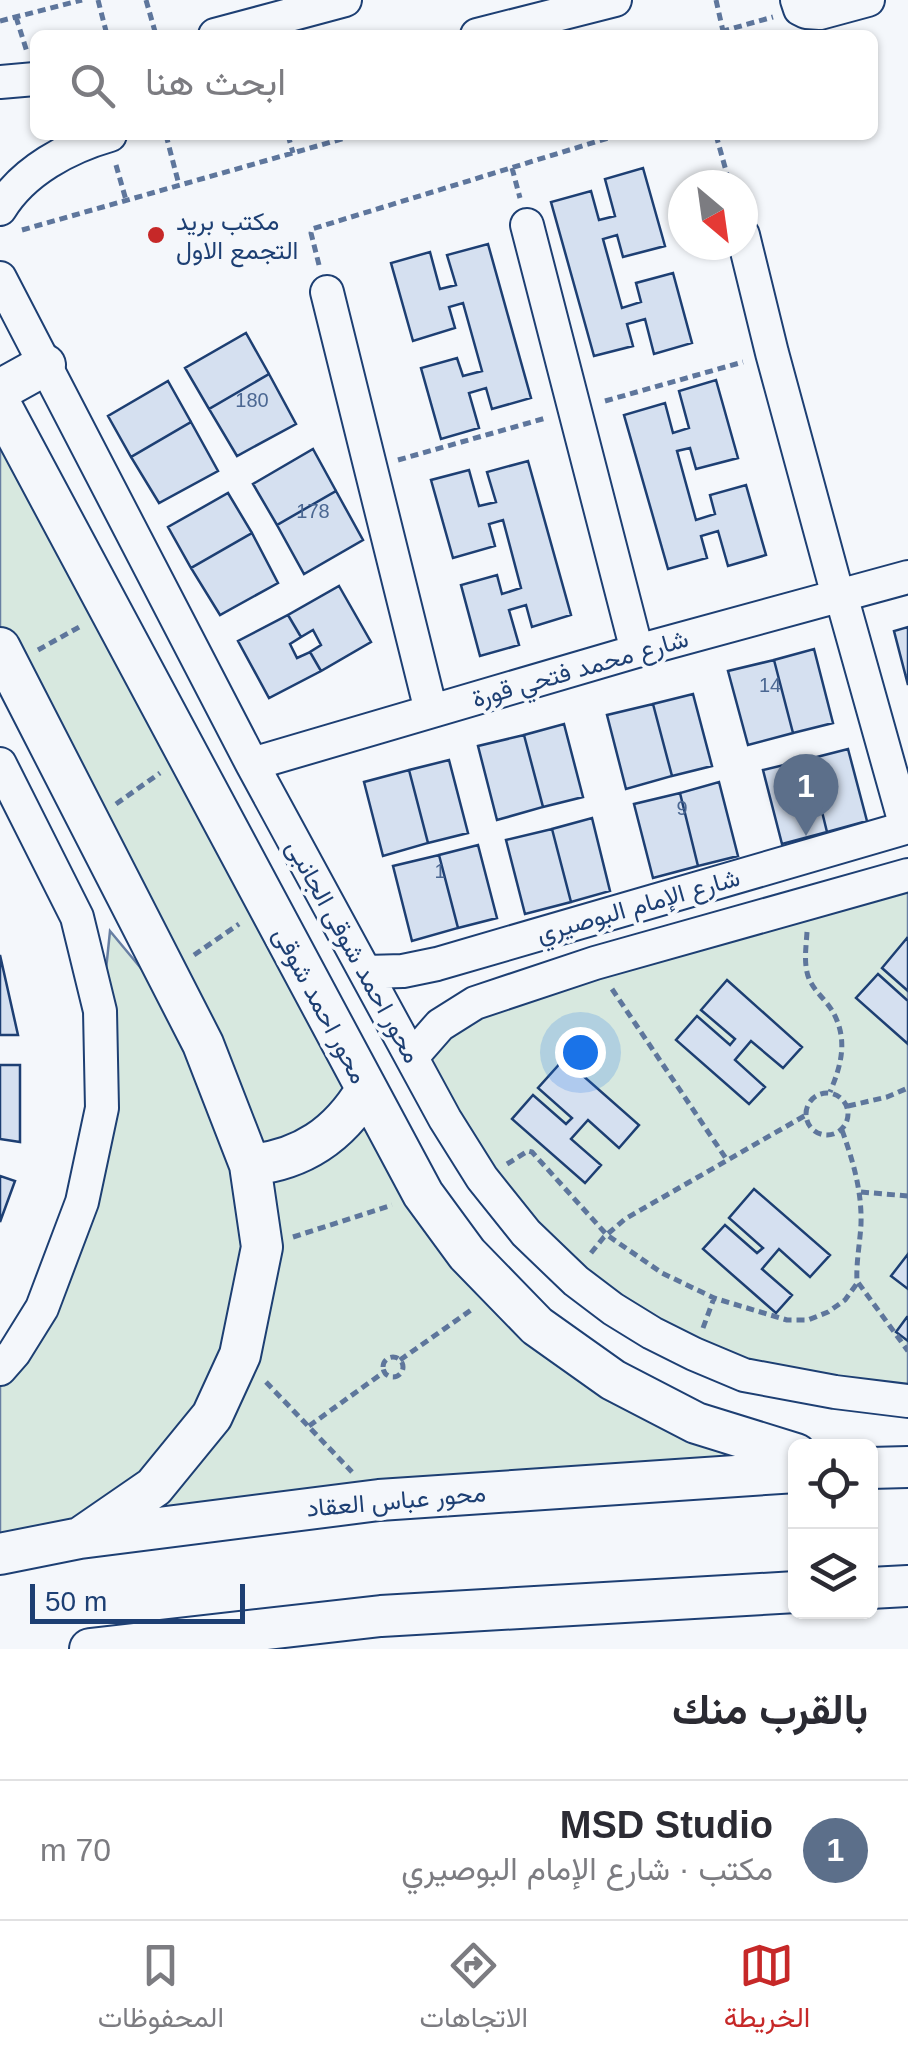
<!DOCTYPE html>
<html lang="ar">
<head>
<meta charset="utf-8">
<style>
  :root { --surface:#fff; --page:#f2f2f3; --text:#2b2b33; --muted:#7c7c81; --line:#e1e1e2; --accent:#c62828 }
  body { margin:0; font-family:Helvetica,Vazirmatn,sans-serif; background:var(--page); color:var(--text); direction:rtl }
  .controls { position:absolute; right:30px; bottom:30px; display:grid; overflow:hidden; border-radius:15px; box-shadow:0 2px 8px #0004 }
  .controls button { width:90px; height:90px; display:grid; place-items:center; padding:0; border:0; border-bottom:2px solid var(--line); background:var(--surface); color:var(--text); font:50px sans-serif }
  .compass { position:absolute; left:668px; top:170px; width:90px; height:90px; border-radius:50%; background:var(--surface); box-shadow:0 2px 8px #0004; rotate:151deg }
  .scale { position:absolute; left:30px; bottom:25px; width:215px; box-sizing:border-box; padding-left:10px; border:5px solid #1d3f73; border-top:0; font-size:28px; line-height:35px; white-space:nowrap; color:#1d3f73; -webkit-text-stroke:8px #f4f7fb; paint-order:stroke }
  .you { position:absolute; left:580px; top:1052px; width:35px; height:35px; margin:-25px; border:8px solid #fff; border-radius:50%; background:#1a73e8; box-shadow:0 0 0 15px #1a73e833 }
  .badge { display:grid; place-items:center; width:65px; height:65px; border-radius:50%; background:var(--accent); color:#fff; font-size:32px; font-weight:700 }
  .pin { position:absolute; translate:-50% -82px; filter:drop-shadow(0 2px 5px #0008) }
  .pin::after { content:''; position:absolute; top:52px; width:35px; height:30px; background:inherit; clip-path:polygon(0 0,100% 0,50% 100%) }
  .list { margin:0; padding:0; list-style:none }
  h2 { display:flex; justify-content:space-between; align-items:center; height:130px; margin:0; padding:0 40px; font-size:42px }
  h2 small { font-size:32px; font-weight:400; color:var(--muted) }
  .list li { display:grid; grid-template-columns:65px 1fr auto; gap:30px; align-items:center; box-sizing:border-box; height:140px; padding:0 40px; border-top:2px solid var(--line) }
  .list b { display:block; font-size:38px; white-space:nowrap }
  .list p { margin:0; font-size:32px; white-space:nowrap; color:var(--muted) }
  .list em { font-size:32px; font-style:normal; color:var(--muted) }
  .icon { flex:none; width:55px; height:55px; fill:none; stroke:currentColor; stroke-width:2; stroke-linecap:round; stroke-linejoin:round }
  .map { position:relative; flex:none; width:908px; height:1649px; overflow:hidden; direction:ltr }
  .search { position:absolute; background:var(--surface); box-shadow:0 2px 8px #0004; left:30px; right:30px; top:30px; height:110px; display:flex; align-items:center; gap:25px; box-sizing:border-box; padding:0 35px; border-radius:15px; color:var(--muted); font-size:38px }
  .sheet { height:270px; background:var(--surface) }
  nav { display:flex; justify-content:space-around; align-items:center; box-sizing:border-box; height:140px; border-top:2px solid var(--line); background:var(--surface); font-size:28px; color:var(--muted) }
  nav a { display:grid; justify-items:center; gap:5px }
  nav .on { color:var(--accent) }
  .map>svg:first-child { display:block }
  .green { fill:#d7e8df; stroke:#687fa3; stroke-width:2.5 }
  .building { fill:#d5e0f0; stroke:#1d3f73; stroke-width:2.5 }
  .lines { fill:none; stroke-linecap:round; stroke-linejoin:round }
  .minor-casing { stroke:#1d3f73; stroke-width:36 }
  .major-casing { stroke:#1d3f73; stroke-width:44 }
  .path { stroke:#5e769c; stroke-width:5; stroke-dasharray:8 5; stroke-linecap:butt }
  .minor { stroke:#f4f7fb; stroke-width:32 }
  .major { stroke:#f4f7fb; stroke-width:40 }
  .poi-dot { fill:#c62828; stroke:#f4f7fb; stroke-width:4 }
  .labels { text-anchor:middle; stroke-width:8; stroke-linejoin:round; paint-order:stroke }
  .number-label { font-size:20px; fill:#4b6792 }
  .poi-label { font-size:25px; fill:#1d3f73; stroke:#f4f7fb; text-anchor:start }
  .street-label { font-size:25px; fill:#1d3f73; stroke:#f4f7fb }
</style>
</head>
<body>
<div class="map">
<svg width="908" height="1649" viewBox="0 0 908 1649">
  <rect width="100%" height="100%" fill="#f4f7fb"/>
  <path class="green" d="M 0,405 L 366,1090 L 537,1326 L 784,1452 L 0,1557 L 0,1369 L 82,1202 L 110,931 L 204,1044 L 0,652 Z
    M 908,875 L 908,1401 L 744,1375 L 576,1281 L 412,1057 L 440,1025 Z"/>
  <path class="building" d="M 643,168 L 665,246 L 623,257 L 617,235 L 603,239 L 622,308 L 641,302 L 636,283 L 673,273 L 692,343 L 654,354 L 645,319 L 627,324 L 633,346 L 594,356 L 551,202 L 591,191 L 599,220 L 615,216 L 605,179 Z
    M 488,244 L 531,398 L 492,409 L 486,388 L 469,393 L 479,428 L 441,439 L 421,368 L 457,358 L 463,376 L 482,371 L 463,303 L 449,307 L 455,328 L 413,341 L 391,263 L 430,252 L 440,289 L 456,285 L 447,255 Z
    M 246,333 L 269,374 L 209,409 L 185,368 Z
    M 269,374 L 296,424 L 237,456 L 209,409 Z
    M 716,380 L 738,458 L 696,469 L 690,448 L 677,451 L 696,520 L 715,514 L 710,495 L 746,485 L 766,555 L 728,566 L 718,531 L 701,536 L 707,558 L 668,569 L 624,415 L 665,403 L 673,433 L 689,428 L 679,391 Z
    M 168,381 L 191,422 L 131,457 L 108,416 Z
    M 191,422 L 218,471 L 159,503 L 131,457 Z
    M 313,449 L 336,491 L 277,525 L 253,484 Z
    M 528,461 L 571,615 L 532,627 L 526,605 L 509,610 L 519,645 L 480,656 L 461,585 L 497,575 L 502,594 L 521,588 L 503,520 L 489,524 L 495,546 L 453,558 L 431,480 L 469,470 L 479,506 L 496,502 L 487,472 Z
    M 336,491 L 363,540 L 304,574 L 277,525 Z
    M 228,493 L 252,533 L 191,568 L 168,527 Z
    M 252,533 L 278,583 L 220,615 L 191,568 Z
    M 339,586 L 371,642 L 321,671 L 310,652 L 321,645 L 313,630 L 301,637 L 288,615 Z
    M 288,615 L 301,637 L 290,644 L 297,658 L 310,652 L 321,671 L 269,698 L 238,641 Z
    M 908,627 L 908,685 L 894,631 Z
    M 814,649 L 833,723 L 793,733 L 774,660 Z
    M 774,660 L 793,733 L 748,745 L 728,671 Z
    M 693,694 L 712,766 L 672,776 L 653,704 Z
    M 653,704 L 672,776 L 626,789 L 607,715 Z
    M 564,724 L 583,797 L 543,807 L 524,735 Z
    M 524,735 L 543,807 L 497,820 L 478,746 Z
    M 848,749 L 867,821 L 827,832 L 809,759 Z
    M 809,759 L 827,832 L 782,844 L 763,770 Z
    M 449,760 L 468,833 L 428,843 L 409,770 Z
    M 409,770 L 428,843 L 383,856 L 364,782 Z
    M 719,782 L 738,856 L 698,866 L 680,793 Z
    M 680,793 L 698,866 L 653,878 L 634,804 Z
    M 592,818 L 610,891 L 571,902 L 552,829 Z
    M 552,829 L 571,902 L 525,914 L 506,840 Z
    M 478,845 L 497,918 L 458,928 L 439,855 Z
    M 439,855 L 458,928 L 412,941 L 393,866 Z
    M 907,938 L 908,939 L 908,991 L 882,968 Z
    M 0,955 L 18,1035 L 0,1035 Z
    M 878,974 L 908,1001 L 908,1044 L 856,998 Z
    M 727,980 L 802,1047 L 783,1068 L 751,1041 L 735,1060 L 765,1087 L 749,1104 L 676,1040 L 697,1016 L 730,1045 L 735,1039 L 701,1010 Z
    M 564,1059 L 639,1125 L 619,1148 L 588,1120 L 571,1139 L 601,1165 L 585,1183 L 512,1119 L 533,1095 L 566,1124 L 572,1118 L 538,1088 Z
    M 0,1065 L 20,1065 L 20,1142 L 0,1139 Z
    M 0,1176 L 15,1181 L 0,1222 Z
    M 754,1189 L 830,1255 L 810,1277 L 779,1249 L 762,1269 L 792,1295 L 776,1313 L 703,1249 L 725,1225 L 757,1253 L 763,1248 L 729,1218 Z
    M 908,1254 L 908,1289 L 891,1276 Z
    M 907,1317 L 908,1317 L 908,1341 L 896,1332 Z"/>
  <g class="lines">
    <g class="minor-casing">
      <path id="minor" d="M 797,0 L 800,9 L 806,12 L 820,13 L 868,0
        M 215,35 L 345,0
        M 477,35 L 615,0
        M 0,82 L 35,79
        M 0,209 C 23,171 68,147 110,135
        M 527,225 L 637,651
        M 743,235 L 772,353 L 838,596
        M 0,278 L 252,764 L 445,1119 L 482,1178 L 526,1233 L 576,1281 L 613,1309 L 652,1333 L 694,1354 L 744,1375 L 835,1392 L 908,1401
        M 327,292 L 431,711
        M 841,595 L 906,827
        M 0,764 L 77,917 L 100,1011 L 102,1108 L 82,1202 L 42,1308 L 14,1353 L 0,1369
        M 252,764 L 637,651 L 908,577
        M 366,972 L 403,971 L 437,964 L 908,827
        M 412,1057 L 440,1025 L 475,1003 L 595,963 L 908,875"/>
    </g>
    <g class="major-casing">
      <path id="major" d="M 0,390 L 45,365
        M 0,404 L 423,1194 L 467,1254 L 537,1326 L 613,1380 L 696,1423 L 796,1454
        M 0,648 L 203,1044 L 250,1165 L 262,1247 L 240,1355 L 212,1416 L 154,1487 L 80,1538
        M 250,1165 C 302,1160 339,1135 366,1090
        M 870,1468 L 908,1467
        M 0,1554 L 80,1538 L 379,1500 L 796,1472
        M 870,1588 L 908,1586
        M 90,1649 L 381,1616 L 796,1592"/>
    </g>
    <path class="path" d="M 98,0 L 107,35
      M 146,0 L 156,35
      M 716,0 L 723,31
      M 16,17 L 27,52
      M 0,21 L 82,0
      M 709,35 L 773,17
      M 166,135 L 179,185
      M 288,135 L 293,153
      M 716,135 L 730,185
      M 116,165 L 126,200
      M 512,168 L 520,198
      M 22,230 L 356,135
      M 319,265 L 311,233 L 312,229 L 618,135
      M 605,401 L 743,362
      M 398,460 L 546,418
      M 38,650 L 81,626
      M 116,804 L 160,773
      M 807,932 C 806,949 803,966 810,981 C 816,993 828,1002 834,1014 C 848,1041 841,1066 830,1092
      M 194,955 L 239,924
      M 612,989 L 727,1160
      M806 1114a21 21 0 1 1 42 0a21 21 0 1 1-42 0Z
      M 848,1106 L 887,1097 L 908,1088
      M 842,1130 C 853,1161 862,1191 861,1224 C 860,1243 856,1262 857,1281 L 908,1351
      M 507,1164 L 528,1151 L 532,1152 L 607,1235 L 662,1273 L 714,1298 L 787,1320 L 808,1320 L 828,1312 L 845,1300 L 858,1282
      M 861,1192 L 908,1196
      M 293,1237 L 392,1205
      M 591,1253 L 604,1237 L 625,1219 L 806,1115
      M 703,1328 L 714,1298
      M383 1367a10 10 0 1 1 20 0a10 10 0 1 1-20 0Z
      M 400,1360 L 474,1308
      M 266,1382 L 352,1472
      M 309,1426 L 384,1372"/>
    <use href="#minor" class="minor"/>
    <use href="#major" class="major"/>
  </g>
  <circle class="poi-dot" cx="156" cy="235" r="10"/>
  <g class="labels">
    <g class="number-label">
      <text x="252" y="407">180</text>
      <text x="313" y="518">178</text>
      <text x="770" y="692">14</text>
      <text x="682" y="815">9</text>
      <text x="440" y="878">1</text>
    </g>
    <g class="poi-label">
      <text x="176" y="230">مكتب بريد<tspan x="176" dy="29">التجمع الاول</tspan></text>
    </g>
    <g class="street-label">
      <text transform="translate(580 668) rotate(-16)" y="9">شارع محمد فتحي قورة</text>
      <text transform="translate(638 905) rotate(-16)" y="9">شارع الإمام البوصيري</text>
      <text transform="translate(354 951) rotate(61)" y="9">محور احمد شوقى الجانبى</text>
      <text transform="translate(321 1005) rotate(62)" y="9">محور احمد شوقى</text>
      <text transform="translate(396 1500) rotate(-5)" y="9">محور عباس العقاد</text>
    </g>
  </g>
</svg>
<div class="controls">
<button><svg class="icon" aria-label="locate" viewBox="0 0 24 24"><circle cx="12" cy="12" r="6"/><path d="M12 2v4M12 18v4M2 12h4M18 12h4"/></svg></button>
<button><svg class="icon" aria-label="layers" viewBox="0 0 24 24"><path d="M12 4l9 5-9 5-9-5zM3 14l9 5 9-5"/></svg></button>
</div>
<svg class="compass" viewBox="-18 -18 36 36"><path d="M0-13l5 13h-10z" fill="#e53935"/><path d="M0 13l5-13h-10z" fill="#7c7c81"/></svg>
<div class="scale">50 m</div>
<div class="you"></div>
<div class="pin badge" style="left:806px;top:836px;background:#5c6f8a">1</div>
<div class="search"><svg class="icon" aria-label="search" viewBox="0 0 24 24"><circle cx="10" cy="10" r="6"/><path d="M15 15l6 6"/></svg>ابحث هنا</div>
</div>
<section class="sheet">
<h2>بالقرب منك<small></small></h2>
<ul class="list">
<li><span class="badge" style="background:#5c6f8a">1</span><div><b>MSD Studio</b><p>مكتب · شارع الإمام البوصيري</p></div><em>70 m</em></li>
</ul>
</section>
<nav>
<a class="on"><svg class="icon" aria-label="map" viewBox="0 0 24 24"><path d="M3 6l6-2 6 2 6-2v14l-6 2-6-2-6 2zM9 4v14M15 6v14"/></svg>الخريطة</a>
<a><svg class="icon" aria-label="directions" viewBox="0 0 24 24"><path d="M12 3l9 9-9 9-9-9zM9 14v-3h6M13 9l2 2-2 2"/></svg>الاتجاهات</a>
<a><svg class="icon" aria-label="saved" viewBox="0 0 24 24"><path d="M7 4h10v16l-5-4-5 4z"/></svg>المحفوظات</a>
</nav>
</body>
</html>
